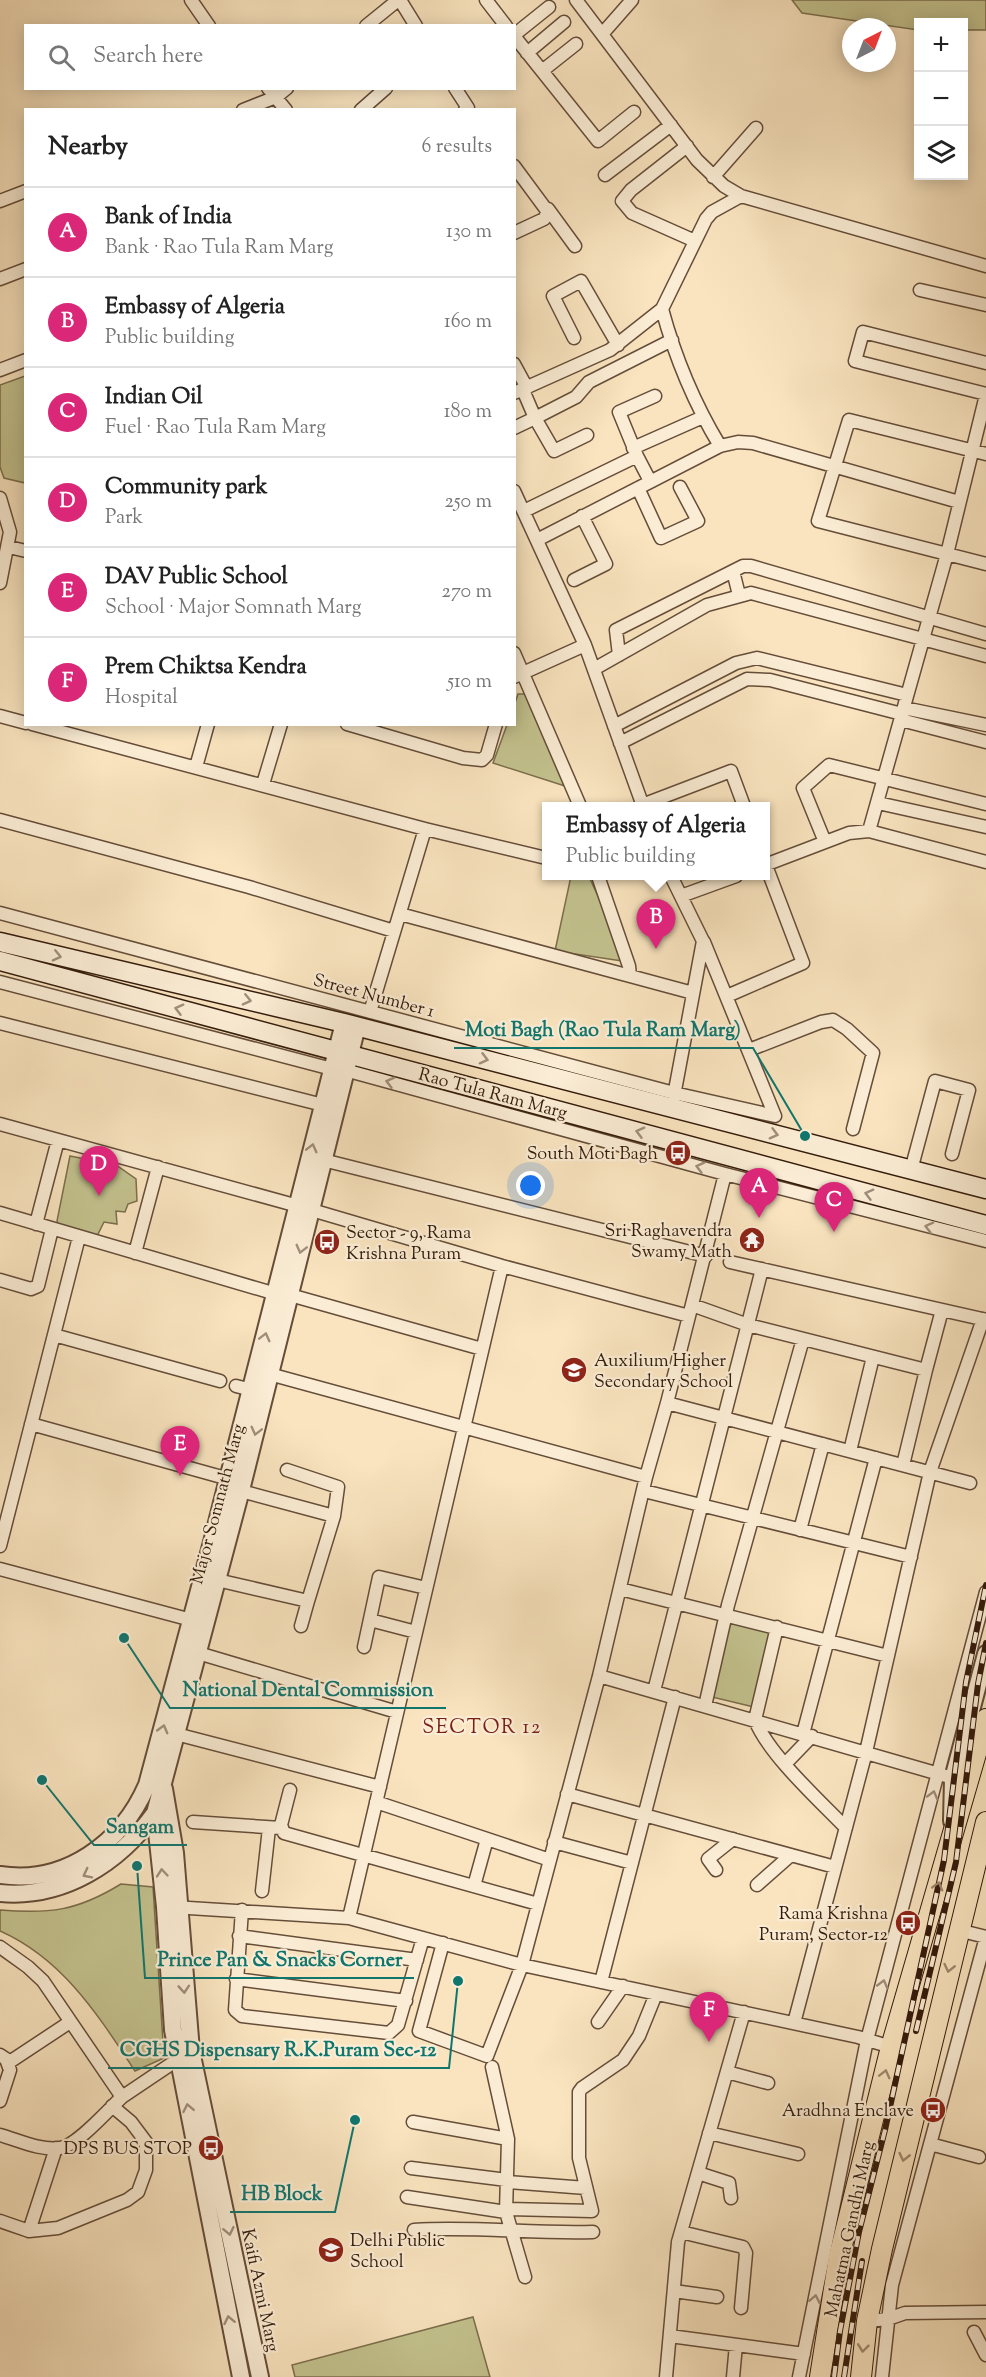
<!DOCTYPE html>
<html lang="en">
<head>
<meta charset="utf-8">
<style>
  :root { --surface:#fff; --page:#f6f6f6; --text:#222; --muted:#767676; --line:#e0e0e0; --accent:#db2777 }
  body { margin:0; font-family:"Sorts Mill Goudy",serif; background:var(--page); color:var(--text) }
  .controls { position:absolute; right:18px; top:18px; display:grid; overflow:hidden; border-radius:0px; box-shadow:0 3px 15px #0003 }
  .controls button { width:54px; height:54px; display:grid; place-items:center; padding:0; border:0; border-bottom:2px solid var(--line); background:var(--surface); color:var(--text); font:30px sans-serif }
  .compass { position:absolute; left:842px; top:18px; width:54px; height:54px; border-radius:50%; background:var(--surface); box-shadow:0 3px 15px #0003; rotate:42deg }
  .you { position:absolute; left:531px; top:1186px; width:21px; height:21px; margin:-15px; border:4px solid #fff; border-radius:50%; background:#1a73e8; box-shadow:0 0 0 9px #1a73e833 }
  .badge { display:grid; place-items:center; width:39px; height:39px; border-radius:50%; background:var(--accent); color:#fff; font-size:20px; font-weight:700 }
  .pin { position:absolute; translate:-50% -50px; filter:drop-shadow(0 2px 3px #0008) }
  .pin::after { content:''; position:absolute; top:32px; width:21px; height:18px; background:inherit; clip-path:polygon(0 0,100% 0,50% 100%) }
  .popup { position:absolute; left:542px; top:802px; width:228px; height:78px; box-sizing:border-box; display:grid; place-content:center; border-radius:0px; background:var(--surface); filter:drop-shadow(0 2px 4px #0005); font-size:20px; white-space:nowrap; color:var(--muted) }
  .popup b { font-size:22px; color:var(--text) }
  .popup::after { content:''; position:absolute; left:50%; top:100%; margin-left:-12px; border:12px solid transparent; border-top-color:var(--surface) }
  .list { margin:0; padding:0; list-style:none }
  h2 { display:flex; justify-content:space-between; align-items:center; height:78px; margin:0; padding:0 24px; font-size:26px }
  h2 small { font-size:20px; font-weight:400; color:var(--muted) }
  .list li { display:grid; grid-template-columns:39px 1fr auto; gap:18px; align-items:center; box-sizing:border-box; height:90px; padding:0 24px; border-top:2px solid var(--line) }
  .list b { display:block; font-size:22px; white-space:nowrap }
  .list p { margin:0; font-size:20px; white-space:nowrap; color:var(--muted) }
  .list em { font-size:20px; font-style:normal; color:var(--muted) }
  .icon { flex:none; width:33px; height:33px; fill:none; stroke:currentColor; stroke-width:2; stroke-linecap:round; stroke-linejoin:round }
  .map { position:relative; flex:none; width:986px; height:2377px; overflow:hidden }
  .search { position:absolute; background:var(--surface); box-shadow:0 3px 15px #0003; left:24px; top:24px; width:492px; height:66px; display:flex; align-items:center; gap:15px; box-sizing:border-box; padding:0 21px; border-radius:0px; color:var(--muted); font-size:22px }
  .panel { position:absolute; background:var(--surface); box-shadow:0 3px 15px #0003; left:24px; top:108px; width:492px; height:618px; border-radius:0px }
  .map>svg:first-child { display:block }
  .green { fill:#c3c28e; stroke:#7c6e4d; stroke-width:1.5 }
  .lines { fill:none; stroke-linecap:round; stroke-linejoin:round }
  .minor-casing { stroke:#654d39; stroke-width:15 }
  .tertiary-casing { stroke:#654d39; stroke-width:20 }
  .secondary-casing { stroke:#341b0c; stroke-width:21 }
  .primary-casing { stroke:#341b0c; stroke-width:22 }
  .minor { stroke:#fbedd5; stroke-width:12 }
  .tertiary { stroke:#fbedd5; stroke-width:16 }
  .secondary { stroke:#fbedd5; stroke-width:18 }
  .primary { stroke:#f9e4bf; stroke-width:20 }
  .rail-casing { stroke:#341b0c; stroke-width:6 }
  .rail { stroke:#fbedd5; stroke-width:4; stroke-dasharray:11; stroke-linecap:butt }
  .oneway { stroke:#a18e7b }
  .oneway2 { stroke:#a08a6e }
  .labels { text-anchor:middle; stroke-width:4.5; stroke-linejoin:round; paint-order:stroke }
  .street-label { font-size:18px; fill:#341b0c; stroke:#fbedd5 }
  .poi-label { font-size:18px; fill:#341b0c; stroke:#fbedd5; text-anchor:end }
  .neighbourhood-label { font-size:20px; letter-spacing:1.5px; fill:#7a1f14; stroke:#fbedd5 }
  .leader { fill:none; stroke:#0f766e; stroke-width:2 }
  .callout-dot { fill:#0f766e; stroke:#fbedd5; stroke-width:2 }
  .callout-label { font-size:20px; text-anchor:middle; font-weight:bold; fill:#0f766e; stroke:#fbedd5; stroke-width:4.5; stroke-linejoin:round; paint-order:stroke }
</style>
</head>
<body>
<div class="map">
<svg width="986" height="2377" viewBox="0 0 986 2377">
  <rect width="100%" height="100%" fill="#f9e4bf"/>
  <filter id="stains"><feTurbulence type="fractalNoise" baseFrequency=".00333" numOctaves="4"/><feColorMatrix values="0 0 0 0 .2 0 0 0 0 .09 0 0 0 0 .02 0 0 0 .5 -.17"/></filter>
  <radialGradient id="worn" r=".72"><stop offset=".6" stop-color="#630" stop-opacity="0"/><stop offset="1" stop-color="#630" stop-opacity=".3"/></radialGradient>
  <path class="green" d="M 792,0 L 986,0 L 986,30 L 964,30 L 964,22 L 918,22 L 918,30 L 802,13 Z
    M 25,376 L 26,376 L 25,483 L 4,478 L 0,467 L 0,385 Z
    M 518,694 L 530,694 L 565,786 L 493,763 L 507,725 L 514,724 L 515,703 Z
    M 571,876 L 590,879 L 629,962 L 555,951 Z
    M 70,1156 L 116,1165 L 136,1179 L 137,1201 L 128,1204 L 125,1212 L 116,1211 L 117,1224 L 104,1222 L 97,1236 L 59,1225 L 57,1221 Z
    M 731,1620 L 773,1631 L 754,1707 L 712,1697 Z
    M 121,1884 L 153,1887 L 164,2058 L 135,2071 C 98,2015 63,1959 0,1931 L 0,1910 C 50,1914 77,1911 121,1884 Z
    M 473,2317 L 490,2377 L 295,2377 L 292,2365 Z"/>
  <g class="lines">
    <g class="minor-casing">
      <path id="minor" d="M 191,0 L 209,26
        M 400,0 L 416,26
        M 486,0 L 506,26
        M 576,0 L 697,160 L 724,186 L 741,196 L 712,212 L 706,219 L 662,309 C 675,357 694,403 720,446
        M 366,26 L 398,0
        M 603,33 L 632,0
        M 514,35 L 549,7
        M 514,36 L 598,141 L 634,112
        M 527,53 L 564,22
        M 542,71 L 576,44
        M 268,88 L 286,110
        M 455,88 L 468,108 L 465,110
        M 243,110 L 276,97 L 287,88
        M 361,110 L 386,88
        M 687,146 L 631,190 L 622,201 L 632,213 L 695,241
        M 514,166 L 548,212 L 544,219 L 514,233
        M 605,175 L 671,125
        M 713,177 L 756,128
        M 741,196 L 986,266
        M 0,201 L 26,191
        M 548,209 L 575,246
        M 0,279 L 26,269
        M 920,290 L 986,305
        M 574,338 L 553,296 L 581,281 L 618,345
        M 986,363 L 863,332 L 855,361 L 986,394
        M 514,364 L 527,388
        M 0,370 L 26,360
        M 514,393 L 610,350 L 662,309
        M 514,428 L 535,418 L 523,390
        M 587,435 L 554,451 L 535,418 L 576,397 L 589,382 L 672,340
        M 633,448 L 703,417
        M 986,454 L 849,420 L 818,521 L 986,564
        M 637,456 L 650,481
        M 638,488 L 661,538 L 698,521 L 680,487
        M 514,491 L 585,645 L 643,806
        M 0,498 L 10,532 L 0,583
        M 524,511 L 637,456 L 619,412 L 655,396
        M 537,540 L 720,446 L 738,442 L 753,443 L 959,502
        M 9,547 L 26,551
        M 733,571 L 739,595
        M 574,580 L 606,564 L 582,516
        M 514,653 L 580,806
        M 619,655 L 616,630 L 743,566 L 751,566 L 986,634
        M 594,669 L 707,605 L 751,593 L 986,656
        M 514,677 L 585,645
        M 904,708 L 986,725
        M 0,716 L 26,723
        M 901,720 L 986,742
        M 32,724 L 425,829 L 546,858
        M 347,724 L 463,758 L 482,760 L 487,755 L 496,724
        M 614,726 L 736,663 L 757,658 L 907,695
        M 620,743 L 747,679 L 770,680 L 902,714
        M 196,767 L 208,724
        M 263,784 L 281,724
        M 878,803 L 986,827
        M 642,805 L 731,771 L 744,806
        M 0,820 L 249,887 L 394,931
        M 869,831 L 947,554 L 986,395
        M 825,842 L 803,788 L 829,765 L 986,804
        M 765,865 L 849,833 L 869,831 L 986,862
        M 598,876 L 629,966 L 630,976 L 693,993
        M 671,876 L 703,941 L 673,1101
        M 681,896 L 736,876
        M 0,913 L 674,1093 L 775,1116
        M 400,914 L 630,976
        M 704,942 L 775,1116
        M 0,982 L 332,1069
        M 727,996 L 803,963 L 765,863
        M 370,1012 L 425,829
        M 0,1023 L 323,1105
        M 749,1050 L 821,1022 L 833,1020 L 847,1029 L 873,1053 L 853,1129
        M 345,1070 L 725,1174 L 986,1241
        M 0,1124 L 298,1206 L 502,1266 L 689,1316
        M 323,1160 L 706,1256
        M 911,1170 L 935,1081 L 969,1090 L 952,1154
        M 0,1213 L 276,1294
        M 36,1224 L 58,1140
        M 135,1253 L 158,1167
        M 730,1262 L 986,1320
        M 0,1280 L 31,1289 L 38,1286 L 52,1229
        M 290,1295 L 482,1349
        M 692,1305 L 748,1325 L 926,1370 L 942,1310
        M 54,1335 L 220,1381
        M 262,1372 L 646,1477
        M 236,1386 L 252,1390
        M 667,1403 L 970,1483
        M 31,1424 L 229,1479
        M 850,1451 L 873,1357
        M 903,1465 L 926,1370
        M 287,1470 L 338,1487 L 334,1516
        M 241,1491 L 334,1516 L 308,1601
        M 644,1491 L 911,1557
        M 800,1530 L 823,1444
        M 0,1546 L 79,1237
        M 0,1569 L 199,1622
        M 217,1580 L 308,1601 L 301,1626
        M 620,1589 L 888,1656
        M 370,1620 L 416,1632
        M 777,1627 L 755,1720 C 769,1755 819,1800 846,1828
        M 364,1647 L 379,1577 L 426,1588
        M 198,1653 L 397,1712
        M 599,1676 L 946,1776
        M 654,1691 L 762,1269
        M 705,1706 L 728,1605 L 803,1339
        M 176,1734 L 380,1787
        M 803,1734 L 876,1458
        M 786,1763 L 812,1736
        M 290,1790 L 281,1825 L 284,1833 L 538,1904
        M 567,1794 L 835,1867
        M 376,1802 L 550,1860
        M 193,1822 L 281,1828
        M 554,1842 L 632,1863
        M 716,1870 L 708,1859 L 733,1839
        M 757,1885 L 791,1855
        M 474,1886 L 487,1839
        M 262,1891 L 269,1828
        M 173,1907 L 349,1918 L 522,1965 L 858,2037 L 891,2047
        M 242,1910 L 235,2010 L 242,2016 L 389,2033 L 398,2025 L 423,1938
        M 349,1918 L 502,1266
        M 958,1930 L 986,1937
        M 239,1936 L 417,1960
        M 443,1943 L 419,2031 L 487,2056 L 522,1965 L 599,1676 L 646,1477 L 667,1403 L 725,1174
        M 0,1947 L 28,1967 L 43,1981 L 122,2097 C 109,2109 77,2146 60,2148 C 41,2151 18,2140 0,2135
        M 236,1979 L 406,2001
        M 601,1982 L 675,1697
        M 598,2022 L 623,1986
        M 794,2023 L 866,1752 L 930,1472 L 983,1319
        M 0,2055 L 6,2059 L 10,2070 L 0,2101
        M 8,2063 L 70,2022
        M 492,2067 L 508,2139 L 506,2212 L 525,2277
        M 727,2072 L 768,2083
        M 122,2097 L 183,2056
        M 413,2122 L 508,2139
        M 709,2133 L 798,2154
        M 930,2144 L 979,2157
        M 411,2168 L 507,2180
        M 698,2173 L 729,2183 L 731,2198
        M 507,2182 L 586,2188
        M 407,2197 L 506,2212
        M 507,2209 L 592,2211 L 579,2158 L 579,2092 L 582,2088 L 623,2060 L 639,2036 L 656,1994
        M 0,2221 L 29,2231 L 58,2228 L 127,2200 L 138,2192 L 146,2170 L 146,2142 L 131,2122 L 112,2106
        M 414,2230 C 474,2226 533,2234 593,2232
        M 29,2231 L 56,2148
        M 681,2232 L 743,2247 L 746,2253 L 741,2308
        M 674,2291 L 717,2297
        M 867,2321 L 888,2319 L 905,2313 L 986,2312
        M 974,2332 L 986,2355
        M 670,2336 L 804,2354
        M 666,2377 L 678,2242 L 744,2012
        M 733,2377 L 736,2345
        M 799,2377 L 867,2040 L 986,1592
        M 882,2377 L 892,2285 L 986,1937"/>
    </g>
    <g class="tertiary-casing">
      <path id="tertiary" d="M 164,1789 L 175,1853 L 191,2051 L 260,2377
        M 155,1813 L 165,1907 L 173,2030 L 241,2377
        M 952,1821 L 953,1779 L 986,1654
        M 0,1875 C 65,1885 122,1843 147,1785 L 212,1542 L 344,1023
        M 0,1893 C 63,1899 119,1863 155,1813 L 240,1494 L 357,1026"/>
    </g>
    <g class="secondary-casing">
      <path id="secondary" d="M 0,942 L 344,1023 L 986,1189
        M 0,961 L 986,1225"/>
    </g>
    <g class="primary-casing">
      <path id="primary" d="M 820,2377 L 839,2257 L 891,2047 L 986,1719
        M 861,2377 L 867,2321 L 882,2249 L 986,1822"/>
    </g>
    <use href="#minor" class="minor"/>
    <use href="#tertiary" class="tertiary"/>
    <use href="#secondary" class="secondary"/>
    <use href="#primary" class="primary"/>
    <g class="rail-casing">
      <path id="rail" d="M 916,2031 L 956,1862 L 978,1684 L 986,1643
        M 834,2377 L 840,2331 L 859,2232 L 885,2130 L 944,1860 L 966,1682 L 986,1585
        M 844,2377 L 862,2261"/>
    </g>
    <use href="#rail" class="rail"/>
  </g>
  <defs><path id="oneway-chevron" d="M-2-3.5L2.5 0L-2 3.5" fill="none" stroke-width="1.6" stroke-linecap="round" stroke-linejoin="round" transform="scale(1.5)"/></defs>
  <g class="oneway">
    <use href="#oneway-chevron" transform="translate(57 956) rotate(13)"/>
    <use href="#oneway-chevron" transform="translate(247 1000) rotate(13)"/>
    <use href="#oneway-chevron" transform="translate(179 1009) rotate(-165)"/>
    <use href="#oneway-chevron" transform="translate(484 1059) rotate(15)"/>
    <use href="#oneway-chevron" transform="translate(390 1082) rotate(-165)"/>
    <use href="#oneway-chevron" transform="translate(640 1132) rotate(-165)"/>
    <use href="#oneway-chevron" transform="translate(774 1134) rotate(15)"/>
    <use href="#oneway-chevron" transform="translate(312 1148) rotate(-76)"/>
    <use href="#oneway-chevron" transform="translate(700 1167) rotate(-165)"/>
    <use href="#oneway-chevron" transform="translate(869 1194) rotate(-165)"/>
    <use href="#oneway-chevron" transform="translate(929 1227) rotate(-166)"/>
    <use href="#oneway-chevron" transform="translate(301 1249) rotate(104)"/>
    <use href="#oneway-chevron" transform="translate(265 1337) rotate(-76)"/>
    <use href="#oneway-chevron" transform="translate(256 1431) rotate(104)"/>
    <use href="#oneway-chevron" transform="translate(163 1729) rotate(-75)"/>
    <use href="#oneway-chevron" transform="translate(933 1795) rotate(-75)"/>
    <use href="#oneway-chevron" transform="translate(162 1873) rotate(-95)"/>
    <use href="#oneway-chevron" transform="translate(87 1874) rotate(153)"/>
    <use href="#oneway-chevron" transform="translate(883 1984) rotate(-75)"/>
    <use href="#oneway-chevron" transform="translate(184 1989) rotate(86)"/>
    <use href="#oneway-chevron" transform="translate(188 2108) rotate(-101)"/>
    <use href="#oneway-chevron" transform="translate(229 2231) rotate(78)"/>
    <use href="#oneway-chevron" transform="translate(815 2299) rotate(-79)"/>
    <use href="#oneway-chevron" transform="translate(229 2320) rotate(-102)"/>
  </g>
  <g class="oneway2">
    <use href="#oneway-chevron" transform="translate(938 1886) rotate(-74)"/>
    <use href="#oneway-chevron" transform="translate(949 1968) rotate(103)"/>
    <use href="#oneway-chevron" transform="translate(885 2074) rotate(-76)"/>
    <use href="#oneway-chevron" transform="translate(904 2157) rotate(103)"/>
    <use href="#oneway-chevron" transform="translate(863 2348) rotate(97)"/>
  </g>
  <defs>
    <g id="bus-disc" transform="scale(1.35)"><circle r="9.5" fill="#8f2418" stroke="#fbedd5"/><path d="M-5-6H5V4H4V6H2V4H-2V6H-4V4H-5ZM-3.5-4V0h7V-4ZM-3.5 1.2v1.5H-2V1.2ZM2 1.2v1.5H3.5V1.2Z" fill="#fff"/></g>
    <g id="temple-disc" transform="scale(1.35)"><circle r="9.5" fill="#8f2418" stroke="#fbedd5"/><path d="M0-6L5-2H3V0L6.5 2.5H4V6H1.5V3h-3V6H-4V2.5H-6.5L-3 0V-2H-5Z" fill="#fff"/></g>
    <g id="school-disc" transform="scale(1.35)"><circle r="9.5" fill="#8f2418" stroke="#fbedd5"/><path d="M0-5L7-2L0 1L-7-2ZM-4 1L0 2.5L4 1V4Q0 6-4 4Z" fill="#fff"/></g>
  </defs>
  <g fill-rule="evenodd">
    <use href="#bus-disc" x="678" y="1153"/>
    <use href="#temple-disc" x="752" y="1240"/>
    <use href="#bus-disc" x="327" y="1242"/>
    <use href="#school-disc" x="574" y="1370"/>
    <use href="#bus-disc" x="908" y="1923"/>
    <use href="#bus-disc" x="933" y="2110"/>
    <use href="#bus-disc" x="211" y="2148"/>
    <use href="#school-disc" x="331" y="2250"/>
  </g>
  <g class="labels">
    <g class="street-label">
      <text transform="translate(374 995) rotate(15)" y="6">Street Number 1</text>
      <text transform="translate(493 1093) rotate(15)" y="6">Rao Tula Ram Marg</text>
      <text transform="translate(217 1504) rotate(-75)" y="6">Major Somnath Marg</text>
      <text transform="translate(849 2229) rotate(-78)" y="6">Mahatma Gandhi Marg</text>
      <text transform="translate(261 2290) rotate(78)" y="6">Kaifi Azmi Marg</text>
    </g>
    <g class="poi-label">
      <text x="658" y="1159">South Moti Bagh</text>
      <text x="732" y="1236">Sri Raghavendra<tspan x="732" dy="21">Swamy Math</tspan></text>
      <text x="346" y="1238" text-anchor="start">Sector - 9, Rama<tspan x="346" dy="21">Krishna Puram</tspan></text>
      <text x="594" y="1366" text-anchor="start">Auxilium Higher<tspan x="594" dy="21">Secondary School</tspan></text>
      <text x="888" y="1919">Rama Krishna<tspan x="888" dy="21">Puram, Sector-12</tspan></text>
      <text x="914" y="2116">Aradhna Enclave</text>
      <text x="192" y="2154">DPS BUS STOP</text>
      <text x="350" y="2246" text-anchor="start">Delhi Public<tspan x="350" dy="21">School</tspan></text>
    </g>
    <g class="neighbourhood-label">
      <text x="482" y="1733">SECTOR 12</text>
    </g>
  </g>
  <path class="leader" d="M805 1136L753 1048H454M124 1638L170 1708H446M42 1780L94 1845H187M137 1866L145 1978H414M458 1981L449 2068H108M355 2120L335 2212H230"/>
  <g class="callout-dot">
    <circle cx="805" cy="1136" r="6"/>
    <circle cx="124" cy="1638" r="6"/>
    <circle cx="42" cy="1780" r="6"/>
    <circle cx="137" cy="1866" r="6"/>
    <circle cx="458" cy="1981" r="6"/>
    <circle cx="355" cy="2120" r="6"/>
  </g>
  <g class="callout-label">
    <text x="603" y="1036">Moti Bagh (Rao Tula Ram Marg)</text>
    <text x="308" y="1696">National Dental Commission</text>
    <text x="140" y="1833">Sangam</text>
    <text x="280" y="1966">Prince Pan &amp; Snacks Corner</text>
    <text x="278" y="2056">CGHS Dispensary R.K.Puram Sec-12</text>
    <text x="282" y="2200">HB Block</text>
  </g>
  <rect width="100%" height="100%" filter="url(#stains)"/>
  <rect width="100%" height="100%" fill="url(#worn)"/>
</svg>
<div class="controls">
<button>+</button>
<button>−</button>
<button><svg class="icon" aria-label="layers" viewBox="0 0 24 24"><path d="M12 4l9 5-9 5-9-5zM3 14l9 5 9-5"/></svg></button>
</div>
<svg class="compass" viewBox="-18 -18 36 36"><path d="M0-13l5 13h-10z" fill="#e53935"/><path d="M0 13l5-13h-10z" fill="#767676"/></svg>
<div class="you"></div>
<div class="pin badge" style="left:759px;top:1218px">A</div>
<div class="pin badge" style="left:656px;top:949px">B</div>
<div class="popup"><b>Embassy of Algeria</b>Public building</div>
<div class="pin badge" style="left:834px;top:1232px">C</div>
<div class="pin badge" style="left:99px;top:1196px">D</div>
<div class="pin badge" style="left:180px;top:1476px">E</div>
<div class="pin badge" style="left:709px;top:2042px">F</div>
<div class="search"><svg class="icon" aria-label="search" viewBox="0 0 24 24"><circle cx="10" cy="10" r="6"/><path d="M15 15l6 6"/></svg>Search here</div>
<section class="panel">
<h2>Nearby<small>6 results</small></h2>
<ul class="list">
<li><span class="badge">A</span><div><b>Bank of India</b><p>Bank · Rao Tula Ram Marg</p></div><em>130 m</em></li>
<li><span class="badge">B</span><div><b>Embassy of Algeria</b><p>Public building</p></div><em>160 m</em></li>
<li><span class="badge">C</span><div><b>Indian Oil</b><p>Fuel · Rao Tula Ram Marg</p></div><em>180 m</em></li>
<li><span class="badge">D</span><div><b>Community park</b><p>Park</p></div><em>250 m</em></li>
<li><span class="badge">E</span><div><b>DAV Public School</b><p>School · Major Somnath Marg</p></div><em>270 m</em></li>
<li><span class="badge">F</span><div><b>Prem Chiktsa Kendra</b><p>Hospital</p></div><em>510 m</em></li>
</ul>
</section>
</div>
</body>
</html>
